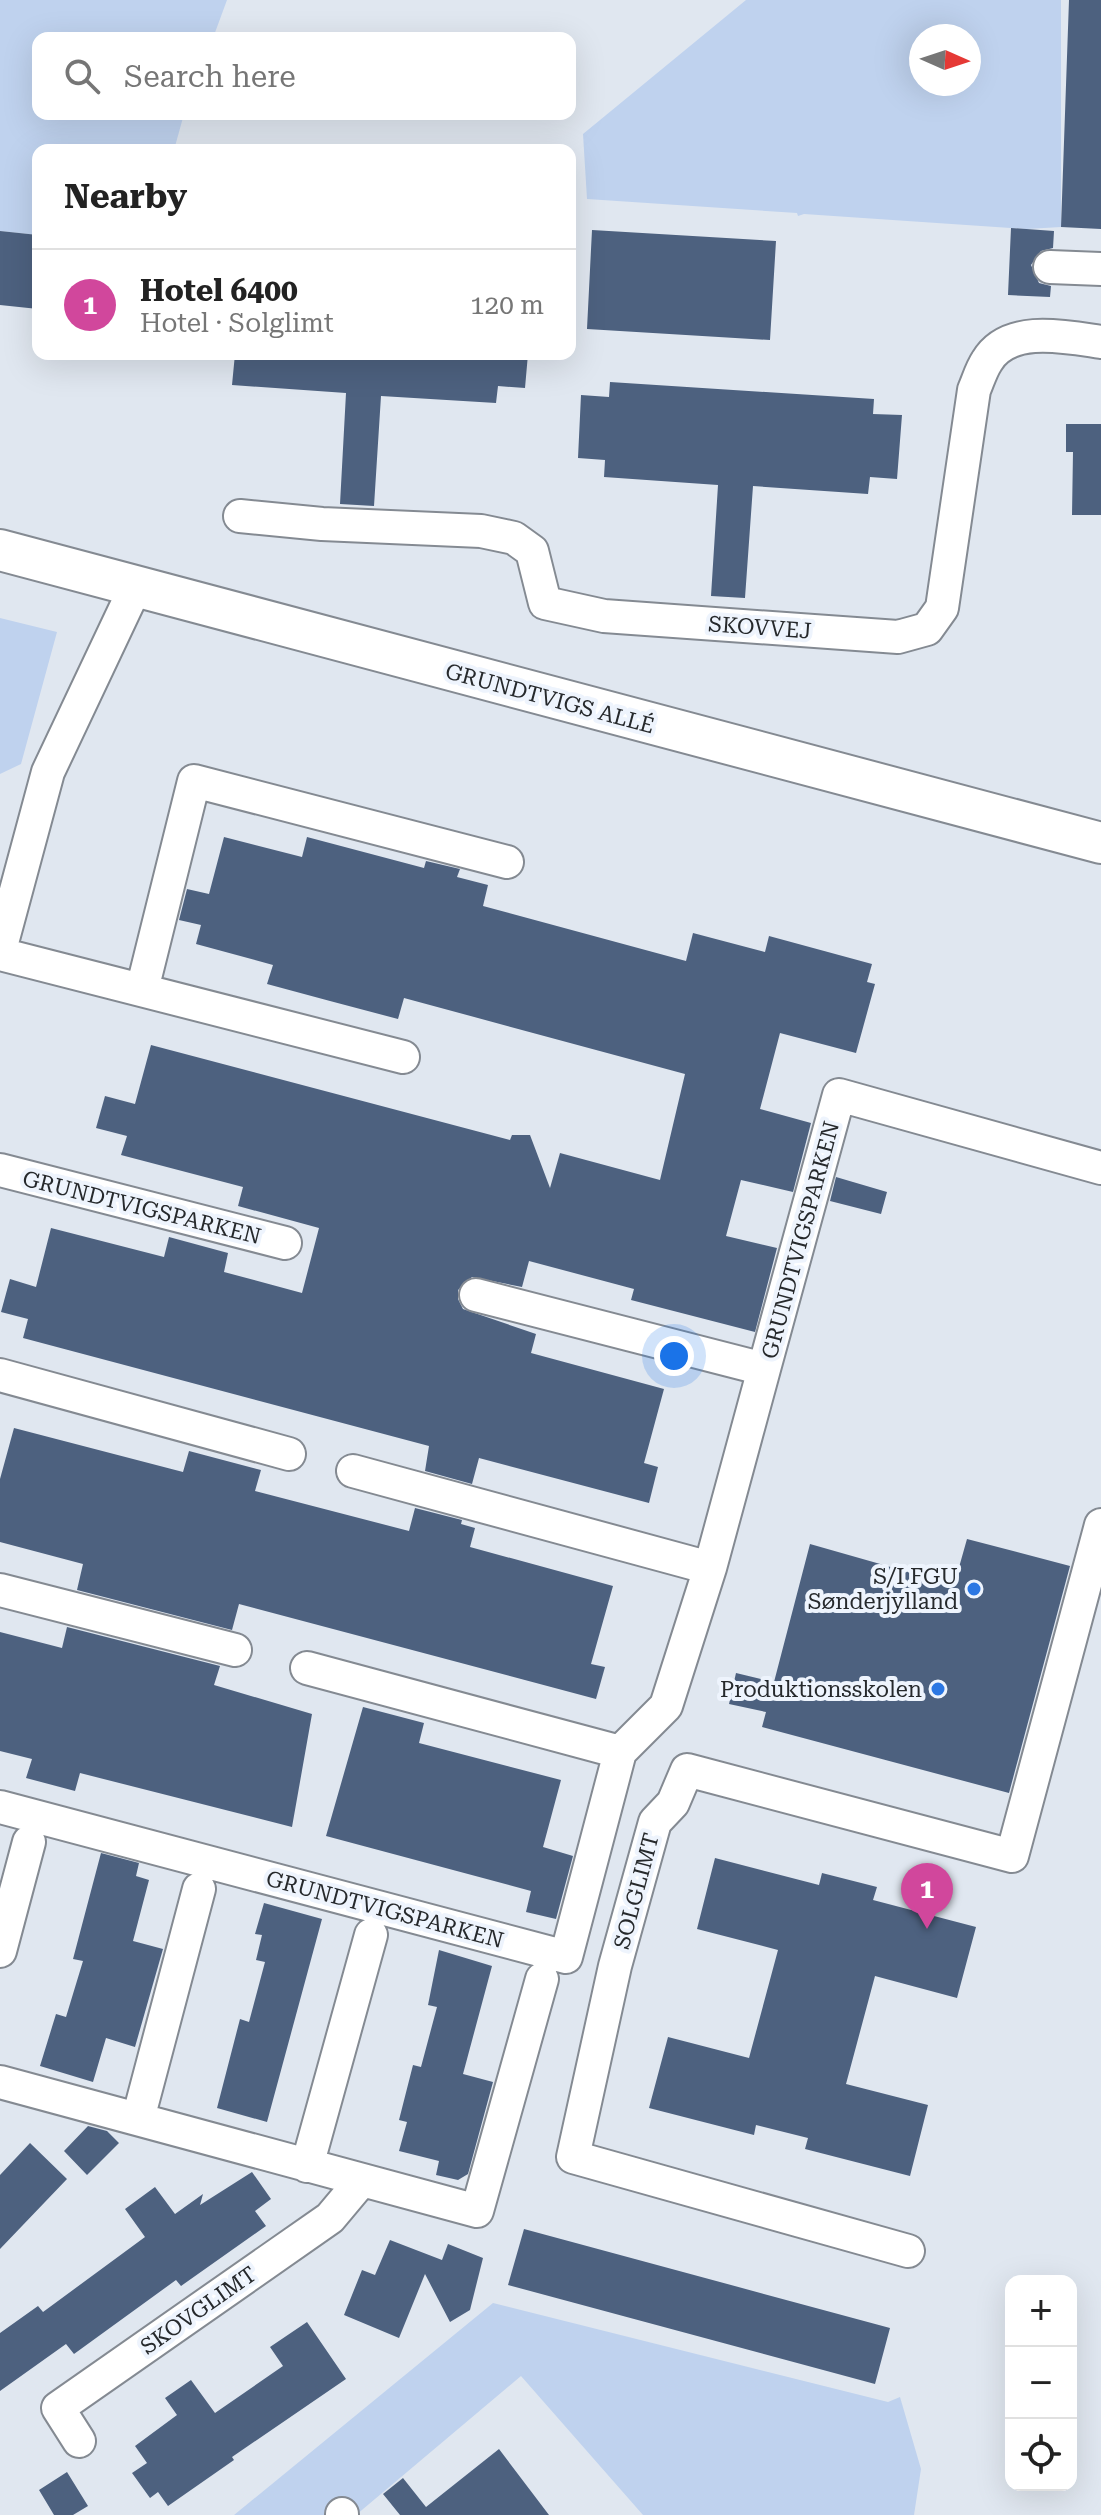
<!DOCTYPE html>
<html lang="en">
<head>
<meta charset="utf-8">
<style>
  :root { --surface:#fff; --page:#f6f6f6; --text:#222; --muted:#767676; --line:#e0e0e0; --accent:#2b77e3 }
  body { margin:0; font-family:"Roboto Serif",serif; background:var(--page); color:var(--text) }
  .controls { position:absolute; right:24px; bottom:24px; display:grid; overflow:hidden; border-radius:16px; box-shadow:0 8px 32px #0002 }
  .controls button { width:72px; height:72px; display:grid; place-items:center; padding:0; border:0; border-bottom:2px solid var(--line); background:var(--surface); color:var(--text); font:40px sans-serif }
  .compass { position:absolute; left:909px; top:24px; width:72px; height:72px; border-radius:50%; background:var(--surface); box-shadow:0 8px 32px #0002; rotate:93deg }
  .you { position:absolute; left:674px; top:1356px; width:28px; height:28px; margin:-20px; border:6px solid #fff; border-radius:50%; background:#1a73e8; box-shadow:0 0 0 12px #1a73e833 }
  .badge { display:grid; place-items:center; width:52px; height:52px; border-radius:50%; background:var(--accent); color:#fff; font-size:26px; font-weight:700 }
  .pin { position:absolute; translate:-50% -66px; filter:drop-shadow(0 2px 4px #0008) }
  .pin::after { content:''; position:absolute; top:42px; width:28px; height:24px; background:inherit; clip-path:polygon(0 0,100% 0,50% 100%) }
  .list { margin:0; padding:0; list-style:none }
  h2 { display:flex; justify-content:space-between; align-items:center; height:104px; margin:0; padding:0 32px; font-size:34px }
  h2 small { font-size:26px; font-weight:400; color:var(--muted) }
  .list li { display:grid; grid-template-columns:52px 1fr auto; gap:24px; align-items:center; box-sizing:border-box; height:112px; padding:0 32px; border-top:2px solid var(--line) }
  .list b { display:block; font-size:30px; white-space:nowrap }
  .list p { margin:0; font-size:26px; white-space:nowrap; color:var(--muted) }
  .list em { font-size:26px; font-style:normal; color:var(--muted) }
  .icon { flex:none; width:44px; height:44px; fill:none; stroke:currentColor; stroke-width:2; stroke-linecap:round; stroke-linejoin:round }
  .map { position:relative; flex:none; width:1101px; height:2515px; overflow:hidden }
  .search { position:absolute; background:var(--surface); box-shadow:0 8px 32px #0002; left:32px; top:32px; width:544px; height:88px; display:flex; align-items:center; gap:20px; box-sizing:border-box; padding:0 28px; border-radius:16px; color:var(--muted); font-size:30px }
  .panel { position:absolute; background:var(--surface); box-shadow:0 8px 32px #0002; left:32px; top:144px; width:544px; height:216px; border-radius:16px }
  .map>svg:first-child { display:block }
  .green { fill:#bfd2ee; fill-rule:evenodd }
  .building { fill:#4d617f }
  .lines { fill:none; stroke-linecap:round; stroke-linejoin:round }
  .minor-casing { stroke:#848a92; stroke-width:36 }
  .tertiary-casing { stroke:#848a92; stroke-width:44 }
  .minor { stroke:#fff; stroke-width:32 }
  .tertiary { stroke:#fff; stroke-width:40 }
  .poi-dot { fill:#2b77e3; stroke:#eef4fd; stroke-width:3 }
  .labels { text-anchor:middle; stroke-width:8; stroke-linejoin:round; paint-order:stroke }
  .street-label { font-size:22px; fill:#26292c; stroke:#eef4fd }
  .poi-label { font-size:22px; fill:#26292c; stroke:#eef4fd; text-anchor:end }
</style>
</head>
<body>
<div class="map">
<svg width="1101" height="2515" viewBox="0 0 1101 2515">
  <rect width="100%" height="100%" fill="#e0e7f0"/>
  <path class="green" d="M 0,0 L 227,0 L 213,38 L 38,38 L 38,114 L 184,114 L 174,150 L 38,150 L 38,235 L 0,231 Z
    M 746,0 L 1061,0 L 1061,227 L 1027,229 L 804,214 L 798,216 L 797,213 L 587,199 L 583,134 ZM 921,36 L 969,36 L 969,84 L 921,84 Z
    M 0,618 L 57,632 L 21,764 L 0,774 Z
    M 493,2303 L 888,2402 L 900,2397 L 921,2469 L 914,2515 L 643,2515 L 521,2376 L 356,2515 L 234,2515 Z"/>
  <path class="building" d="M 1069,0 L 1101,0 L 1101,229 L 1061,227 Z
    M 1011,228 L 1054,231 L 1053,248 L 1041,251 L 1031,265 L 1039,283 L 1051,286 L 1050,297 L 1008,295 Z
    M 592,230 L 776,241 L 770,340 L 587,329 Z
    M 0,231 L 38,235 L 38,309 L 0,305 Z
    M 235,354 L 528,354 L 525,388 L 498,386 L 496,403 L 381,396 L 374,506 L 340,504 L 346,393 L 232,385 Z
    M 610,382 L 874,399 L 873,414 L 902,415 L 897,479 L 870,477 L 868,494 L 753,486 L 745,598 L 711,596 L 718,485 L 604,477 L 605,460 L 578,458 L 581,395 L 609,397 Z
    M 1066,424 L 1101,424 L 1101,515 L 1072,515 L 1073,452 L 1066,452 Z
    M 224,837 L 302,857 L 307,837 L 424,868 L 426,861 L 460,869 L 457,877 L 488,885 L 483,906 L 686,961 L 693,933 L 765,952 L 769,936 L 872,964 L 867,982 L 875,984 L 856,1053 L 780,1033 L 760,1109 L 811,1123 L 793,1192 L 741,1180 L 726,1236 L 777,1248 L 755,1332 L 631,1300 L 634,1289 L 529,1261 L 522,1287 L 472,1277 L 458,1290 L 458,1299 L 463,1309 L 536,1334 L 531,1353 L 664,1389 L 644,1463 L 658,1467 L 649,1503 L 479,1458 L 472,1484 L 425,1471 L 429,1446 L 23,1338 L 28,1319 L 1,1312 L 10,1279 L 36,1287 L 51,1228 L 164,1257 L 169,1237 L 228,1253 L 224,1272 L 302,1293 L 319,1228 L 238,1206 L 243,1187 L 121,1155 L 127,1136 L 96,1128 L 105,1096 L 135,1104 L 151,1045 L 510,1140 L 512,1135 L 530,1135 L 550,1188 L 560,1153 L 660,1180 L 685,1074 L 404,998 L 398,1019 L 330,1001 L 267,984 L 273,965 L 196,944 L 201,925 L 179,920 L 187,889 L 209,894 Z
    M 836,1177 L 887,1192 L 881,1214 L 830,1201 Z
    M 14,1428 L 183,1472 L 189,1451 L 261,1470 L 255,1491 L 409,1531 L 415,1508 L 462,1520 L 461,1524 L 475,1528 L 470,1547 L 613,1586 L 591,1664 L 605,1667 L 596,1699 L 239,1604 L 232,1630 L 77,1590 L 83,1564 L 0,1542 L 0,1479 Z
    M 967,1539 L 1070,1566 L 1009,1793 L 762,1727 L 766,1712 L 729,1704 L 736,1673 L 774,1682 L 810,1544 L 954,1585 Z
    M 67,1627 L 220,1666 L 214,1685 L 312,1714 L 292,1827 L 80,1773 L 75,1791 L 26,1778 L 32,1759 L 0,1751 L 0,1632 L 62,1648 Z
    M 363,1707 L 424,1723 L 419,1743 L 561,1780 L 543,1847 L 573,1856 L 556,1919 L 526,1912 L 531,1891 L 326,1836 Z
    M 101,1853 L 139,1863 L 136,1876 L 149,1880 L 133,1941 L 163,1949 L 135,2047 L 106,2038 L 93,2082 L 40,2066 L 56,2014 L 66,2017 L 83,1961 L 73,1959 Z
    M 715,1858 L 819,1885 L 822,1873 L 877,1887 L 873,1900 L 976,1927 L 957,1998 L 875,1976 L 846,2084 L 928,2105 L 910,2176 L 805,2149 L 808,2138 L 756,2125 L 754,2135 L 649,2108 L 668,2037 L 749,2058 L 778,1950 L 697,1929 Z
    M 264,1903 L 322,1919 L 267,2122 L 217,2108 L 240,2019 L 249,2022 L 265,1962 L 256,1960 L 262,1935 L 255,1934 Z
    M 439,1950 L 492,1966 L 463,2074 L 493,2082 L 468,2174 L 458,2180 L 436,2175 L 439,2161 L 399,2151 L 407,2122 L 399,2120 L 413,2065 L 421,2067 L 437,2007 L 428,2005 Z
    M 88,2126 L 107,2131 L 119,2143 L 87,2175 L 64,2151 Z
    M 30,2143 L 67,2179 L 0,2249 L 0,2175 Z
    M 252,2172 L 271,2199 L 255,2211 L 266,2226 L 181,2286 L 176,2280 L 74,2354 L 66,2344 L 0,2391 L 0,2333 L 38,2306 L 43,2312 L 145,2237 L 125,2209 L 155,2187 L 175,2214 L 203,2194 L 200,2205 Z
    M 524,2229 L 890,2328 L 875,2384 L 508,2285 Z
    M 390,2240 L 442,2260 L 448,2244 L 483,2258 L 470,2310 L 450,2322 L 425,2274 L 399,2338 L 344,2315 L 362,2270 L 375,2275 Z
    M 307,2322 L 346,2379 L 232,2457 L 234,2460 L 168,2506 L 158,2492 L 150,2498 L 132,2473 L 147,2463 L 135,2446 L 177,2415 L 165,2398 L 191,2380 L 215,2413 L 283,2366 L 270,2347 Z
    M 499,2449 L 549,2515 L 400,2515 L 383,2494 L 403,2478 L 426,2507 Z
    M 67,2472 L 88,2506 L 73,2515 L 54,2515 L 39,2490 Z"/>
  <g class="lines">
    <g class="minor-casing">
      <path id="minor" d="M 1050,267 L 1101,269
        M 240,516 L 322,524 L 481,531 L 514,538 L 532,551 L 545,603 L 604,616 L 898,637 L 927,629 L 942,608 L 974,390 C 978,381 981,370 987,361 C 1009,324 1067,337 1101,342
        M 0,950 L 48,772 L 135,588
        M 0,954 L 403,1057
        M 142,990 L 194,781 L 507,862
        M 0,1170 L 285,1243
        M 476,1295 L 764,1369 L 839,1095 L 1101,1168
        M 0,1375 L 289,1454
        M 353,1471 L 710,1568
        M 0,1590 L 235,1650
        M 307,1668 L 620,1752
        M 0,1807 L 566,1957 L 620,1752 L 666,1706 L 710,1568 L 764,1369
        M 0,1951 L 29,1842
        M 0,2082 L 477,2211 L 542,1979
        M 138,2119 L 199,1889
        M 307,2166 L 371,1935
        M 908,2251 L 573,2157 L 615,1966 L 655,1822 L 673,1803 L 687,1770 L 1012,1856 L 1101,1525
        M 79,2441 L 58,2408 L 330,2218 L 361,2181
        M 342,2514 L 342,2515"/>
    </g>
    <g class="tertiary-casing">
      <path id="tertiary" d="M 0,550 L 1101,843"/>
    </g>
    <use href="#minor" class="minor"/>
    <use href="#tertiary" class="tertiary"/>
  </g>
  <g class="poi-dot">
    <circle cx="974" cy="1589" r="8"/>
    <circle cx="938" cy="1689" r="8"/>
  </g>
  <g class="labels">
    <g class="street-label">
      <text transform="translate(760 627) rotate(4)" y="8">SKOVVEJ</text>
      <text transform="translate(550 698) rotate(15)" y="8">GRUNDTVIGS ALLÉ</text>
      <text transform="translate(142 1207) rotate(14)" y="8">GRUNDTVIGSPARKEN</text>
      <text transform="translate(800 1240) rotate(-75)" y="8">GRUNDTVIGSPARKEN</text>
      <text transform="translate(636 1891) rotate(-75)" y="8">SOLGLIMT</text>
      <text transform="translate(385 1909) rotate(15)" y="8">GRUNDTVIGSPARKEN</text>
      <text transform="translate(198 2310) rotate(-35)" y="8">SKOVGLIMT</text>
    </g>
    <g class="poi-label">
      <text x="958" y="1584">S/I FGU<tspan x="958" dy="25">Sønderjylland</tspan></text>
      <text x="922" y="1697">Produktionsskolen</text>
    </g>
  </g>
</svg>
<div class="controls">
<button>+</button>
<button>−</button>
<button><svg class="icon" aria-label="locate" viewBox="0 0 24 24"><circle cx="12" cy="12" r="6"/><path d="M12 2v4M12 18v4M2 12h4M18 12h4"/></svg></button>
</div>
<svg class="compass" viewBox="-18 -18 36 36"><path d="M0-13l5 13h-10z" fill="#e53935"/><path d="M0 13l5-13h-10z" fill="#767676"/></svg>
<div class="you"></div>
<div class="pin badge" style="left:927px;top:1929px;background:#d1479c">1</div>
<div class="search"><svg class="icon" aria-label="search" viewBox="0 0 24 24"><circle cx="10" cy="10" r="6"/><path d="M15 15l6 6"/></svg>Search here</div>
<section class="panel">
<h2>Nearby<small></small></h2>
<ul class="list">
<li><span class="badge" style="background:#d1479c">1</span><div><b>Hotel 6400</b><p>Hotel · Solglimt</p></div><em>120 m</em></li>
</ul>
</section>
</div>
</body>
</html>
